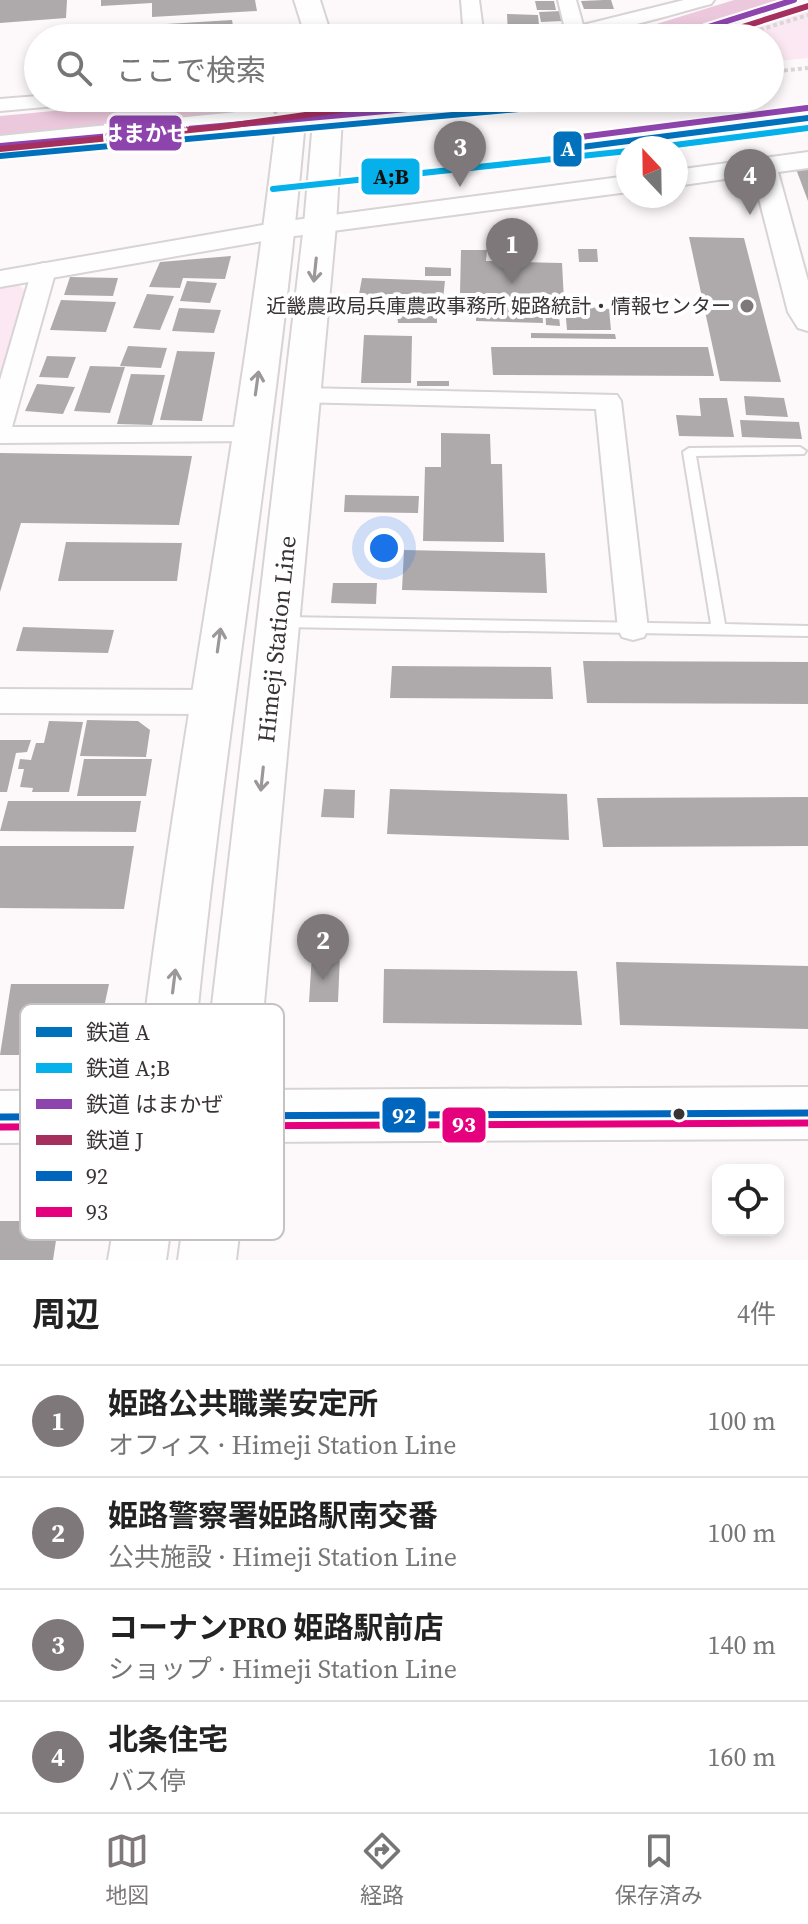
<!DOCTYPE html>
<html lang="ja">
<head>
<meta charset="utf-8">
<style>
  :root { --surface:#fff; --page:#f2f2f2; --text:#222; --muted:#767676; --line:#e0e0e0; --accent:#7e787b }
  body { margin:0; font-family:"Source Serif 4","Noto Sans JP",serif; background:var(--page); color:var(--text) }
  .controls { position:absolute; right:24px; bottom:24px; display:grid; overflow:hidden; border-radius:16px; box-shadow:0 4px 12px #0003 }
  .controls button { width:72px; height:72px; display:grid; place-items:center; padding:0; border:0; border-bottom:2px solid var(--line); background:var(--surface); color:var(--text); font:40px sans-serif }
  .compass { position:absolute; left:616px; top:136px; width:72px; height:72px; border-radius:50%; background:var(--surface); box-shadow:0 4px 12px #0003; rotate:338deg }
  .you { position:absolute; left:384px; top:548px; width:28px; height:28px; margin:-20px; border:6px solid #fff; border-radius:50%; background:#1a73e8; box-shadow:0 0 0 12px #1a73e833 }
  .badge { display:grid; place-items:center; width:52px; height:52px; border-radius:50%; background:var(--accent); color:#fff; font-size:26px; font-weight:700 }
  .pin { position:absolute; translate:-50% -66px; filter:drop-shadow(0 2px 4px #0008) }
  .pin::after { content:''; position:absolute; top:42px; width:28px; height:24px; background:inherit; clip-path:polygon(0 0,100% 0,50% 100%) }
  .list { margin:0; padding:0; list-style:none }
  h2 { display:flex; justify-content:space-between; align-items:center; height:104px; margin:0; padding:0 32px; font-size:34px }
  h2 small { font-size:26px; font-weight:400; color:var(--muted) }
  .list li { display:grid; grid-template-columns:52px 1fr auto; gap:24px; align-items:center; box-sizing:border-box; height:112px; padding:0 32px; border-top:2px solid var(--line) }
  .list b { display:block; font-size:30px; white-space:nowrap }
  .list p { margin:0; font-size:26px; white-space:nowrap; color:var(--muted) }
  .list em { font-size:26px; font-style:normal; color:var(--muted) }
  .icon { flex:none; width:44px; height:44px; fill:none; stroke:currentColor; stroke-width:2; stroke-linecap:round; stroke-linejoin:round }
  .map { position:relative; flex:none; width:808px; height:1260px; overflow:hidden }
  .search { position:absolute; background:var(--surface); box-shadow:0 4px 12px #0003; left:24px; right:24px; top:24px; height:88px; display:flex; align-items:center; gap:20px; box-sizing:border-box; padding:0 28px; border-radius:44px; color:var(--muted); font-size:30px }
  .sheet { height:552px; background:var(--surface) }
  nav { display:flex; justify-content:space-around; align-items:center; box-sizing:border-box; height:112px; border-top:2px solid var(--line); background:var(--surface); font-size:22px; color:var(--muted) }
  nav a { display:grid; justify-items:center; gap:4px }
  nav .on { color:var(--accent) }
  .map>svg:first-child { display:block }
  .green { fill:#fbe8f2 }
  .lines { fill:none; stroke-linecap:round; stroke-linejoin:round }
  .river { fill:#ecc8dc; fill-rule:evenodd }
  .building { fill:#aeaaac }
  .service-casing { stroke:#d8d3d5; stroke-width:4 }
  .minor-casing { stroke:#d8d3d5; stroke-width:4 }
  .tertiary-casing { stroke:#d8d3d5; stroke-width:4 }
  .secondary-casing { stroke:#d8d3d5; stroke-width:4 }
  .path { stroke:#d9d8d9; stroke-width:4; stroke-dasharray:4 3; stroke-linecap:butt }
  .service { fill:#fffefe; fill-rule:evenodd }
  .minor { fill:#fffefe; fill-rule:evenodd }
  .tertiary { fill:#fffefe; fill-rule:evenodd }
  .secondary { fill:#fffefe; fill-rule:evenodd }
  .bus-1-casing { stroke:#fff; stroke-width:13 }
  .bus-2-casing { stroke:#fff; stroke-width:13 }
  .bus-1 { stroke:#0065bd; stroke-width:7 }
  .bus-2 { stroke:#e5007d; stroke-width:7 }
  .rail-1-casing { stroke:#fff; stroke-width:10 }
  .rail-2-casing { stroke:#fff; stroke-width:10 }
  .rail-3-casing { stroke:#fff; stroke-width:10 }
  .rail-4-casing { stroke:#fff; stroke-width:10 }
  .rail-1 { stroke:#0072bc; stroke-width:6 }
  .rail-2 { stroke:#06b1eb; stroke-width:6 }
  .rail-3 { stroke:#8e44ad; stroke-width:6 }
  .rail-4 { stroke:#a52f5d; stroke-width:6 }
  .oneway { stroke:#9c989a }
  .poi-dot { fill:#7e787b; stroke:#fff; stroke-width:3 }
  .bus-dot { fill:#393336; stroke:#fff; stroke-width:3 }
  .labels { text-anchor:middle; stroke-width:8; stroke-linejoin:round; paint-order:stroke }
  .far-poi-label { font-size:20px; fill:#393336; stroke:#fff; text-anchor:end }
  .street-label { font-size:24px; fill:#393336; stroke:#fff }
  .key { fill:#fff; stroke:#c4c2c3; stroke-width:2 }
  .key-label { font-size:22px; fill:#393336 }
  .line-badge { stroke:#fff; stroke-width:3 }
  .badge-label { font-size:22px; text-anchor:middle; font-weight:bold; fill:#fff }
  .pale-badge-label { font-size:22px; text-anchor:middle; font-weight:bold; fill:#111 }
</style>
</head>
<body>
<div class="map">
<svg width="808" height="1260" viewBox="0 0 808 1260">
  <rect width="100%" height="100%" fill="#fdf9fb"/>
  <path class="green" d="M 808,9 L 808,58 L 770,62 L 770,38 L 716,38 Z
    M 16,283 L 26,291 L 0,382 L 0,286 Z"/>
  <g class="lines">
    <path class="river" d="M 734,0 L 792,0 L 786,8 L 691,38 L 631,38 L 637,30 Z
      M 191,98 L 343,98 L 337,107 L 322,110 L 0,142 L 0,116 Z"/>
  </g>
  <path class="building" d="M 0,0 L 67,0 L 66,18 L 0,23 Z
    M 101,0 L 255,0 L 257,11 L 152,17 L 152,3 L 101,6 Z
    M 604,0 L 611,0 L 614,9 L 584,9 L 581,1 Z
    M 535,1 L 554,1 L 556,10 L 537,10 Z
    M 561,11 L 563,21 L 541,22 L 539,12 Z
    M 507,14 L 538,15 L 540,36 L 508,36 Z
    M 232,20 L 235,38 L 151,38 L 150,25 Z
    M 134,25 L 135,38 L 51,38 L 51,31 Z
    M 808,168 L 808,201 L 796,169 Z
    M 689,237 L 744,238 L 781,382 L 720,381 Z
    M 497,249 L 518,249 L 518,262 L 562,263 L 564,301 L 542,301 L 543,323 L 476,321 L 477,293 L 460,293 L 461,250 L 487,250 L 486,261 L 498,261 Z
    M 578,249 L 597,249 L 598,262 L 579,262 Z
    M 231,256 L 225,279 L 183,278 L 180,288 L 149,287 L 160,262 Z
    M 425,267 L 451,268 L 451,276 L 425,276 Z
    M 70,277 L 118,278 L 113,296 L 64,295 Z
    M 362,278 L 445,281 L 442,308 L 357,305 Z
    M 187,281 L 217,283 L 210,303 L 180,301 Z
    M 147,294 L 174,296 L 160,330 L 133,328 Z
    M 61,300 L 116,302 L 106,332 L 50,330 Z
    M 545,306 L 558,306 L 560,326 L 546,325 Z
    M 580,306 L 609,309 L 611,330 L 567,330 L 565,308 Z
    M 179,308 L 221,310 L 214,333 L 172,331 Z
    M 397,314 L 437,314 L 437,323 L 398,323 Z
    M 531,333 L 615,334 L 616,339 L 531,338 Z
    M 364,335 L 412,336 L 411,383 L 361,383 Z
    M 128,346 L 167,348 L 161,368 L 120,366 Z
    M 491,347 L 708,347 L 714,376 L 493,375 Z
    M 177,351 L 215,352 L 202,421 L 160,420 Z
    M 47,356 L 76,357 L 68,378 L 39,377 Z
    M 90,366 L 125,367 L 110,413 L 74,411 Z
    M 131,374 L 165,375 L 152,425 L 117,424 Z
    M 417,381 L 449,381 L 449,386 L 417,386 Z
    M 37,384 L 75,387 L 63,414 L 25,411 Z
    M 744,396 L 784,398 L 788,417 L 746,415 Z
    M 699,398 L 727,398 L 734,437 L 679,436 L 676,415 L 701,416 Z
    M 740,420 L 799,422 L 802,439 L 742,437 Z
    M 441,433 L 490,434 L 491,464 L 502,464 L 504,542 L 423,541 L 425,467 L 441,467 Z
    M 0,453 L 192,456 L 179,525 L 21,523 L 0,592 Z
    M 345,495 L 419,496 L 418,513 L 344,512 Z
    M 66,542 L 182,543 L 177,581 L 58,581 Z
    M 404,550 L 545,553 L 547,593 L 402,590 Z
    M 333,583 L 377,583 L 376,604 L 331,603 Z
    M 23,627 L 114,630 L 108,653 L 16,651 Z
    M 583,661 L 808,662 L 808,704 L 587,703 Z
    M 392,666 L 551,667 L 553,699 L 390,698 Z
    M 87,720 L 138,721 L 150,730 L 146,757 L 80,756 Z
    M 49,721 L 83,722 L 69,792 L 32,792 L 33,788 L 20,787 L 24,769 L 18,769 L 20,759 L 31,760 L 36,743 L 44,743 Z
    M 0,740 L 31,740 L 27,752 L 16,753 L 7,792 L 0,792 Z
    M 84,759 L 152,759 L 146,796 L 77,796 Z
    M 324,789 L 355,790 L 354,818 L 321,817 Z
    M 390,789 L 567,794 L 569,840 L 387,834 Z
    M 808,797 L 808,846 L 603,847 L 597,798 Z
    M 8,801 L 141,801 L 136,832 L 0,831 Z
    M 0,846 L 134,846 L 124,909 L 0,908 Z
    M 324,922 L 339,923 L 337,948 L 322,948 Z
    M 312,954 L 340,955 L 338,1002 L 309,1002 Z
    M 616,962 L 808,966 L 808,1029 L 620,1025 Z
    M 384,969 L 577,971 L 582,1025 L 383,1023 Z
    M 11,984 L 109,984 L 103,1012 L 49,1055 L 0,1055 Z
    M 0,1221 L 59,1221 L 53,1260 L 0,1260 Z"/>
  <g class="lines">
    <g class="service-casing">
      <path id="service" d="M 800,447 L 806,451 L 804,454 L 696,456 L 725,624 L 808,626 L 808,636 L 283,627 L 276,622 L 283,617 L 711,624 L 683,452 L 689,448 Z"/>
    </g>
    <g class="minor-casing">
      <path id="minor" d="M 461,0 L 479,0 L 484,38 L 464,38 Z
        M 558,0 L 576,0 L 583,25 L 684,0 L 714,0 L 711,4 C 654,19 599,38 539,38 L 542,34 L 565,29 Z
        M 38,96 L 38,98 L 89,98 L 79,104 L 0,111 L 0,99 Z
        M 265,109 L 272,111 L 275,115 L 272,119 L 0,148 L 0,136 Z
        M 44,263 L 52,265 L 56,270 L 12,427 L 250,427 L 259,429 L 263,435 L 259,441 L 0,443 L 0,380 L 32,270 L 36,265 Z
        M 302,388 L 617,395 L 621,401 L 648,629 L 644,637 L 633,640 L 622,637 L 618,629 L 596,409 L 293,402 L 289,396 L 293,390 Z
        M 0,689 L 210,690 L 221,694 L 226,702 L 221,710 L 210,714 L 0,713 Z"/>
    </g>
    <g class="tertiary-casing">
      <path id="tertiary" d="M 808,152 L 808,168 L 778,172 L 808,281 L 808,331 L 798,328 L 788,312 L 753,175 L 676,186 L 676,170 Z
        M 628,176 L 628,192 L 280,238 L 0,287 L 0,271 L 280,222 Z"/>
    </g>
    <g class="secondary-casing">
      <path id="secondary" d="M 294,0 L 320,0 L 332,38 L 306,38 Z
        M 279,98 L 307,98 C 279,430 219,758 190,1090 L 202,1090 L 304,225 L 315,98 L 343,98 L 336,225 L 256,1090 L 808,1087 L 808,1139 L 250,1142 L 236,1260 L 178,1260 L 195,1142 L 183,1142 L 166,1260 L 108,1260 L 128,1142 L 0,1143 L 0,1091 L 136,1090 C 174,758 242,430 279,98 Z"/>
    </g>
    <path class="path" d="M 704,38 L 808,4
      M 733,38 L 808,15
      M 770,72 L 808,68
      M 488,98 L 479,101 L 511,98
      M 360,108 L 415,98
      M 359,116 L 479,101"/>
    <use href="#service" class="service"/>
    <use href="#minor" class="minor"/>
    <use href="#tertiary" class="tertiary"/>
    <use href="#secondary" class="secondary"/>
    <g class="bus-1-casing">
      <path id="bus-1" d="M 0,1117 L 808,1113"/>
    </g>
    <g class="bus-2-casing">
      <path id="bus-2" d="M 0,1127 L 808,1123"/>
    </g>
    <use href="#bus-1" class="bus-1"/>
    <use href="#bus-2" class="bus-2"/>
    <g class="rail-1-casing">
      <path id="rail-1" d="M 566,149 L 808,118
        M 0,156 L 641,98"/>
    </g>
    <g class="rail-2-casing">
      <path id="rail-2" d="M 651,148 L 808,128
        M 273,189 L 628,151"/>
    </g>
    <g class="rail-3-casing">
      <path id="rail-3" d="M 705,28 L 794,0
        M 565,139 L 807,108
        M 0,146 L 530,98"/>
    </g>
    <g class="rail-4-casing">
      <path id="rail-4" d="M 708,38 L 808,6
        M 0,149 L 220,127 L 425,98"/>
    </g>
    <use href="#rail-1" class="rail-1"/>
    <use href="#rail-2" class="rail-2"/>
    <use href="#rail-3" class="rail-3"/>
    <use href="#rail-4" class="rail-4"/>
  </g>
  <defs><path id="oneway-shaft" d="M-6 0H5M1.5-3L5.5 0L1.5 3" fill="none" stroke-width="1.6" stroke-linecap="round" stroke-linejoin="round" transform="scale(2)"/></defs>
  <g class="oneway">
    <use href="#oneway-shaft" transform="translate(315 270) rotate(96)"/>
    <use href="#oneway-shaft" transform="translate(257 383) rotate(-82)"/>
    <use href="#oneway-shaft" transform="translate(219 640) rotate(-82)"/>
    <use href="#oneway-shaft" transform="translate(262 779) rotate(96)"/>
    <use href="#oneway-shaft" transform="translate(174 981) rotate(-83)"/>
  </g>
  <circle class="poi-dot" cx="747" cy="306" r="8"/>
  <circle class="bus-dot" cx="679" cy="1114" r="7"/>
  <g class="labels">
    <g class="far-poi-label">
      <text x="731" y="313">近畿農政局兵庫農政事務所 姫路統計・情報センター</text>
    </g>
    <g class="street-label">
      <text transform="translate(277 639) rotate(-84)" y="8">Himeji Station Line</text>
    </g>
  </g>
  <rect x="20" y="1004" width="264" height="236" rx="12" class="key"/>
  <rect x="36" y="1027" width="36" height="10" fill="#0072bc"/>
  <rect x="36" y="1063" width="36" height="10" fill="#06b1eb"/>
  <rect x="36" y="1099" width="36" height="10" fill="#8e44ad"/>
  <rect x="36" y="1135" width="36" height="10" fill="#a52f5d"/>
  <rect x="36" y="1171" width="36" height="10" fill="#0065bd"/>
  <rect x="36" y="1207" width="36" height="10" fill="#e5007d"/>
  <g class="key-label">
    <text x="86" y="1040">鉄道 A</text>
    <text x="86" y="1076">鉄道 A;B</text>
    <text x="86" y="1112">鉄道 はまかぜ</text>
    <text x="86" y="1148">鉄道 J</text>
    <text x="86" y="1184">92</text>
    <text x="86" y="1220">93</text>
  </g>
  <g class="line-badge">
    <rect x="108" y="114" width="75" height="38" rx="8" fill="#8e44ad"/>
    <rect x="552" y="130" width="31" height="38" rx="8" fill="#0072bc"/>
    <rect x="360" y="157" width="61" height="39" rx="8" fill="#06b1eb"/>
    <rect x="381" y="1096" width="46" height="38" rx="8" fill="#0065bd"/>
    <rect x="441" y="1106" width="46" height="38" rx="8" fill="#e5007d"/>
  </g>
  <g class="badge-label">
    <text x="145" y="141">はまかぜ</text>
    <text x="568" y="156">A</text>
    <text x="404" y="1123">92</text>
    <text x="464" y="1132">93</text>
  </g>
  <g class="pale-badge-label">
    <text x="391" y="184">A;B</text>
  </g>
</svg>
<div class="controls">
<button><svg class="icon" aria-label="locate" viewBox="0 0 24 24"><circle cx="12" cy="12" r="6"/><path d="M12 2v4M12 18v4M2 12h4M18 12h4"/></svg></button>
</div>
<svg class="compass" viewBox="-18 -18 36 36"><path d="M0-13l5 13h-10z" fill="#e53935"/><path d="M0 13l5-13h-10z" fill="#767676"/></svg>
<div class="you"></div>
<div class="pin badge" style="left:512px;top:284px">1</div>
<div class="pin badge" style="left:323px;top:980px">2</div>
<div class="pin badge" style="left:460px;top:187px">3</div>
<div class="pin badge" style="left:750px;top:215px">4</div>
<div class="search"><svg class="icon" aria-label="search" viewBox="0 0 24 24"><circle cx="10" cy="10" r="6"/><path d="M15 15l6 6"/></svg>ここで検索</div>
</div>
<section class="sheet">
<h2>周辺<small>4件</small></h2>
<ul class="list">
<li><span class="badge">1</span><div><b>姫路公共職業安定所</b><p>オフィス · Himeji Station Line</p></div><em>100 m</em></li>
<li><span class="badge">2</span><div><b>姫路警察署姫路駅南交番</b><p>公共施設 · Himeji Station Line</p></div><em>100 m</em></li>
<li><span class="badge">3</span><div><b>コーナンPRO 姫路駅前店</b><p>ショップ · Himeji Station Line</p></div><em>140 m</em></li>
<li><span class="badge">4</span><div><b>北条住宅</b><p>バス停</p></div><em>160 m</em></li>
</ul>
</section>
<nav>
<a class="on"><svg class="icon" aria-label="map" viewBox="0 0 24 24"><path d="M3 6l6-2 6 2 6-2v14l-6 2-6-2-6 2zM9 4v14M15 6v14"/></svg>地図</a>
<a><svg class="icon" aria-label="directions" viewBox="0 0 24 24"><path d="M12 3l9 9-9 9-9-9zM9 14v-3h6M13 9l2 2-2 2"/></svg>経路</a>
<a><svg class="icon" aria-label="saved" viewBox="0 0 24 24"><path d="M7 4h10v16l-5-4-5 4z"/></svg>保存済み</a>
</nav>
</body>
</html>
